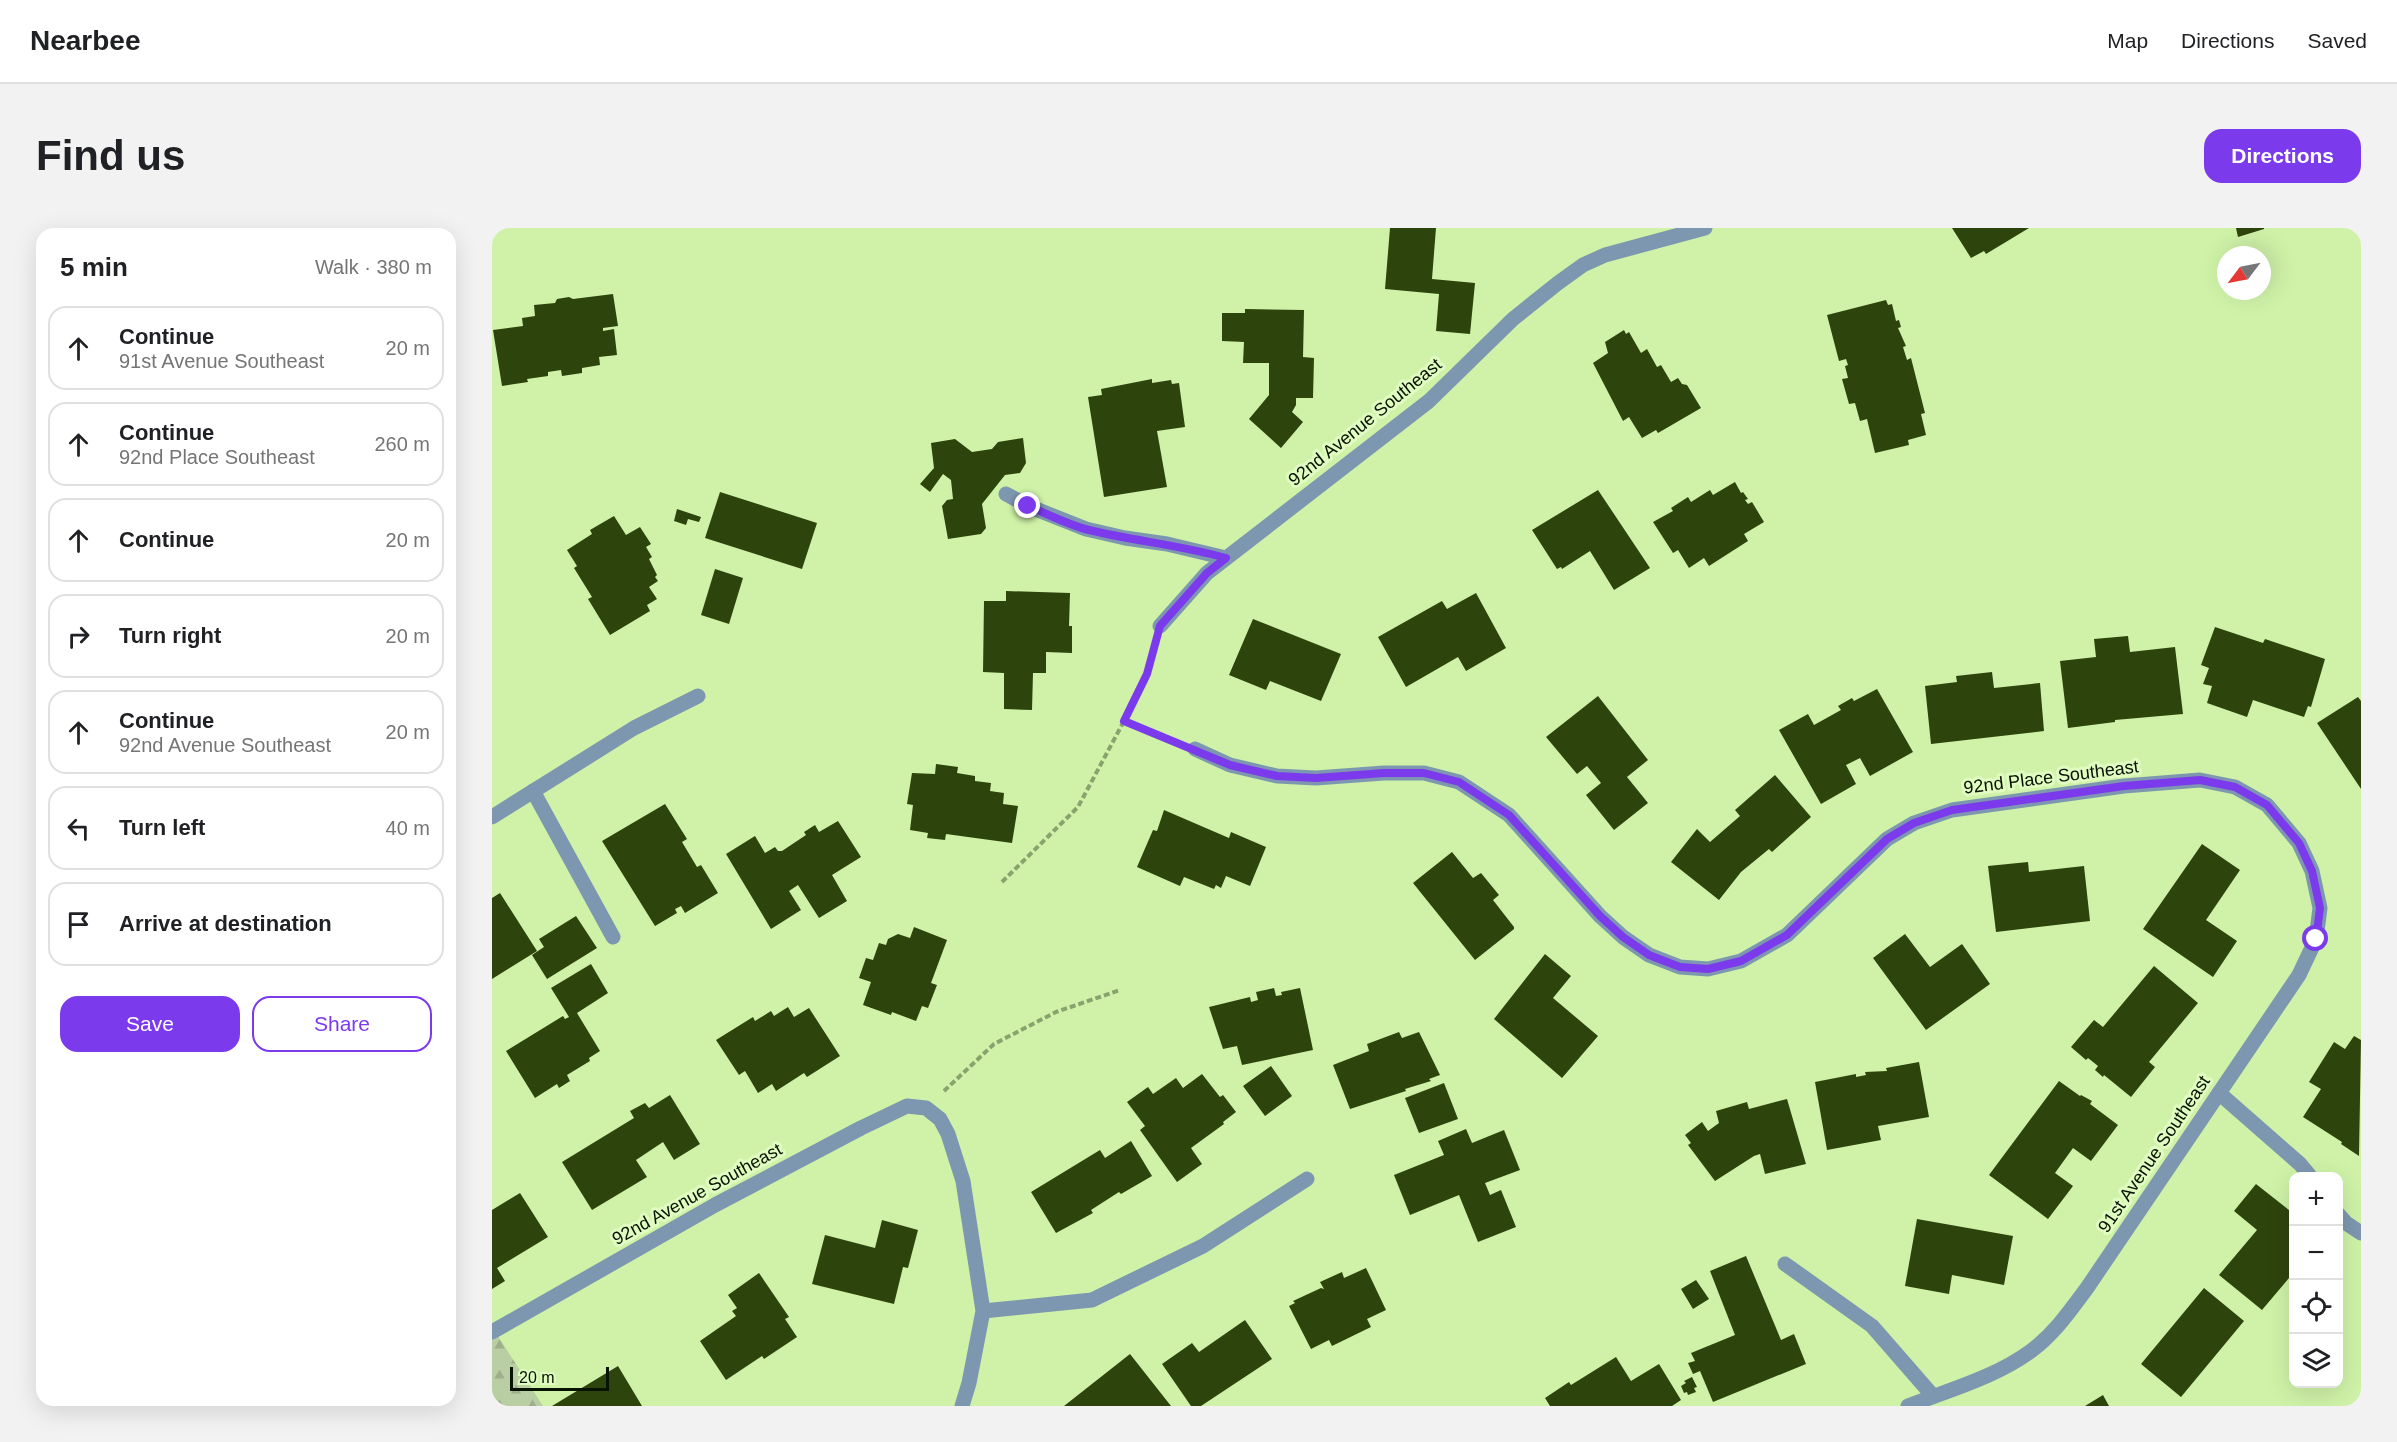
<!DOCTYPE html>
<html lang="en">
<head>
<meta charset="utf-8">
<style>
  :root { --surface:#fff; --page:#f2f2f2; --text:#202124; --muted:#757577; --line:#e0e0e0; --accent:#7c3aed }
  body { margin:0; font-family:Arial,sans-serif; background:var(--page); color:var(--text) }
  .controls { position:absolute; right:18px; bottom:18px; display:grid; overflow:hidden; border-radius:12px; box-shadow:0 6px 24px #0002 }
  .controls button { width:54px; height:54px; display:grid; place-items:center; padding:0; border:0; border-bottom:2px solid var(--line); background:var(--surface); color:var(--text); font:30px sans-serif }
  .compass { position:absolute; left:1725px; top:18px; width:54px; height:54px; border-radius:50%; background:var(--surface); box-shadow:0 6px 24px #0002; rotate:238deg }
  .scale { position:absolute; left:18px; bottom:15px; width:99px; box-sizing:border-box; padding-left:6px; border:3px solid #071200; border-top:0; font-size:16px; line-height:21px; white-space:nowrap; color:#071200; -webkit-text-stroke:4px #e0fcc1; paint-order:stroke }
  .stop { position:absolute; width:18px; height:18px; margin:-14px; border:4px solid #7c3aed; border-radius:50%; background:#fff }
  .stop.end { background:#7c3aed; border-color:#fff; box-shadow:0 2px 6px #0008 }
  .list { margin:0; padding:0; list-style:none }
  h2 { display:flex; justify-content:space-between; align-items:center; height:78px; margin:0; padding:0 24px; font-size:26px }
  h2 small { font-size:20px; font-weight:400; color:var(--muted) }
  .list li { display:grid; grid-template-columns:39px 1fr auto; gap:18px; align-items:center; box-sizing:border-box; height:84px; margin:0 12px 12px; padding:0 12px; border:2px solid var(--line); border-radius:18px }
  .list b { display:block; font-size:22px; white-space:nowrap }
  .list p { margin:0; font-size:20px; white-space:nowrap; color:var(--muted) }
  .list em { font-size:20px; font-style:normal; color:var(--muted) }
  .actions { display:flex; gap:12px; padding:18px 24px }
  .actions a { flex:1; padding:14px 0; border:2px solid var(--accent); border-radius:18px; text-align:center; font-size:21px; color:var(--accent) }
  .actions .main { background:var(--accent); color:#fff }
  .icon { flex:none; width:33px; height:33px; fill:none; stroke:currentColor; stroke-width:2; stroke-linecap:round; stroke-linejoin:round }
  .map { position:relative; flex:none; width:1869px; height:1178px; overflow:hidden; border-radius:18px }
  header { display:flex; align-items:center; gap:36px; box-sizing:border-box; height:84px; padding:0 30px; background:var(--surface); border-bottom:2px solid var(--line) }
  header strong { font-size:28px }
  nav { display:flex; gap:33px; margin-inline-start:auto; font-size:21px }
  .intro { display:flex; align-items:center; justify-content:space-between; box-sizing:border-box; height:144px; padding:0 36px }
  h1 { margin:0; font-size:42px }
  .button { padding:15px 27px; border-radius:18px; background:var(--accent); color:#fff; font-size:21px; font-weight:700 }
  main { display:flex; gap:36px; padding:0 36px }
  aside { flex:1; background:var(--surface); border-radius:18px; box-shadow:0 6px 24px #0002 }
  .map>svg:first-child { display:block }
  .forest { fill:url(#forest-firs) }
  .building { fill:#2e440d }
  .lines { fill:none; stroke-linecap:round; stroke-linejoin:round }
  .path { stroke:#88a36d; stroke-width:4; stroke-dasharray:6 3; stroke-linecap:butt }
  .service { stroke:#7e97b0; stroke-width:15 }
  .minor { stroke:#7e97b0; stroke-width:15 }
  .route { stroke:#7c3aed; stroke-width:8 }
  .labels { text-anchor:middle; stroke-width:6; stroke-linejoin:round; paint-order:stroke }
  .street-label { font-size:18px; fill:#071200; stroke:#e0fcc1 }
</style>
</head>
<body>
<header>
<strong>Nearbee</strong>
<nav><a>Map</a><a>Directions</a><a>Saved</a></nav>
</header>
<div class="intro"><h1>Find us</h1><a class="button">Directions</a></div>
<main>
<aside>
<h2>5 min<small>Walk · 380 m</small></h2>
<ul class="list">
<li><svg class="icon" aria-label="ahead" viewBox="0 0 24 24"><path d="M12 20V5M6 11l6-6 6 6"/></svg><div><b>Continue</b><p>91st Avenue Southeast</p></div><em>20 m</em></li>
<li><svg class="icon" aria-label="ahead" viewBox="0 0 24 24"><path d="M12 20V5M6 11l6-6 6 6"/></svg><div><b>Continue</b><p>92nd Place Southeast</p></div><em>260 m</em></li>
<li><svg class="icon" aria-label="ahead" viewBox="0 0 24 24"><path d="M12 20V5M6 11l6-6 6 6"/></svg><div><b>Continue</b></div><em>20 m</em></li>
<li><svg class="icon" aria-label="right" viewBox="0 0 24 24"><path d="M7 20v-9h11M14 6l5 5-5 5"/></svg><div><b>Turn right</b></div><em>20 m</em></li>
<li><svg class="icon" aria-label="ahead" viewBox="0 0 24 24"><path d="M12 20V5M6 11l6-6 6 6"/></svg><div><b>Continue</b><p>92nd Avenue Southeast</p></div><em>20 m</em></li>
<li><svg class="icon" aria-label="left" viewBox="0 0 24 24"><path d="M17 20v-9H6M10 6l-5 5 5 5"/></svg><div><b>Turn left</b></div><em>40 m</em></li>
<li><svg class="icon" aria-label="arrive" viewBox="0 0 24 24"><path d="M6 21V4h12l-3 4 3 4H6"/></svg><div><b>Arrive at destination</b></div></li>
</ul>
<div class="actions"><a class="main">Save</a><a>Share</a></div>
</aside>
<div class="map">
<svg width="1869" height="1178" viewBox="0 0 1869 1178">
  <defs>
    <pattern id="forest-firs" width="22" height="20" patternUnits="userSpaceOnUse" patternTransform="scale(1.5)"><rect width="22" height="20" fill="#b9cea3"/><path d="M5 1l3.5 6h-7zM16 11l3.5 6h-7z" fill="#9eb08b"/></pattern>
  </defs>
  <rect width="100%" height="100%" fill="#cff2a8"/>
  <path class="forest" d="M 4,1105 L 51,1178 L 0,1178 L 0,1107 Z"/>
  <path class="building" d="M 898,0 L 944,0 L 940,51 L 983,55 L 978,106 L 944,103 L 947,66 L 893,61 Z
    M 1460,0 L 1537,0 L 1494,26 L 1492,23 L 1479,30 Z
    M 1744,0 L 1772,0 L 1772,1 L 1746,9 Z
    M 121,66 L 126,98 L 111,100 L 111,103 L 122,101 L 125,127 L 107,129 L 108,137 L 90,140 L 90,145 L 70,148 L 69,142 L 56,144 L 56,148 L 35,151 L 36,154 L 10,158 L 1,102 L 31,98 L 30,90 L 43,88 L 42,77 L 63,75 L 65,71 L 77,69 L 81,71 Z
    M 1394,72 L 1396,77 L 1400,76 L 1404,93 L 1407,92 L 1409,99 L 1406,100 L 1414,118 L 1411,119 L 1415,132 L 1419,130 L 1433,185 L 1429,186 L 1434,207 L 1416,212 L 1417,217 L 1383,225 L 1375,191 L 1368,193 L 1363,175 L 1357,176 L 1350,151 L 1356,150 L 1353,138 L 1356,137 L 1354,131 L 1347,133 L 1335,87 Z
    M 753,81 L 812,82 L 811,129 L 822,130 L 821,170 L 804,170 L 804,177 L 800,184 L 811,194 L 789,220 L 757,191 L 777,167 L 777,135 L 751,135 L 752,114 L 730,113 L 730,85 L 753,85 Z
    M 1132,102 L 1134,106 L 1137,104 L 1149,125 L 1155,121 L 1165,139 L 1169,137 L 1179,154 L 1186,150 L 1190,156 L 1195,157 L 1209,180 L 1166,205 L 1164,202 L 1150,210 L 1137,189 L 1131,193 L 1101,135 L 1116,125 L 1113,114 Z
    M 660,151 L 660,155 L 679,152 L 680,156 L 687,155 L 693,199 L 665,203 L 675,259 L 612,269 L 596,169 L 610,167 L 609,161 Z
    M 531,210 L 534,235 L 528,245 L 513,247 L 490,276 L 494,300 L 489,306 L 456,311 L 450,278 L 455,272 L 461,271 L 459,252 L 451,246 L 438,264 L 428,256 L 442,240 L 439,215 L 463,211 L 480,224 L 500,221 L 506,214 Z
    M 1243,254 L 1249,265 L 1251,264 L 1256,271 L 1253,272 L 1256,276 L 1260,274 L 1272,294 L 1252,306 L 1256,313 L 1217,338 L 1212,330 L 1197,340 L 1186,322 L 1181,325 L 1161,294 L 1181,283 L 1179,280 L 1196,269 L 1199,274 L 1218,262 L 1221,267 Z
    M 1106,262 L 1158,340 L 1122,362 L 1098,323 L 1070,341 L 1069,339 L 1065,341 L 1040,302 Z
    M 228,264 L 325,295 L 310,341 L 213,310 Z
    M 185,281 L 209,289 L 207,294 L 196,291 L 194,297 L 182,293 Z
    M 122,288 L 134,307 L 148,299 L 159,316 L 154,319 L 160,329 L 157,331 L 165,347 L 163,349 L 166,353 L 157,359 L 165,371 L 155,377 L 158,383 L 118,407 L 96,371 L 100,369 L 82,340 L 85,338 L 75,322 L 100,306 L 98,302 Z
    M 223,341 L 251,350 L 237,396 L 209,387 Z
    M 514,363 L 578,365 L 577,398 L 580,398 L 580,425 L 554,424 L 554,445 L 541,445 L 540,482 L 512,481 L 512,445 L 491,444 L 492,373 L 514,373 Z
    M 984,365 L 1014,420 L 974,443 L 966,429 L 914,459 L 886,409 L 950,373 L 955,381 Z
    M 761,391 L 849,426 L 829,473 L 778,453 L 774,462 L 737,447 Z
    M 1723,399 L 1771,415 L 1773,411 L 1833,431 L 1819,479 L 1816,478 L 1812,489 L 1761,472 L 1755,489 L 1715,475 L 1720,458 L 1711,456 L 1717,440 L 1709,437 Z
    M 1636,408 L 1638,424 L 1683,419 L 1691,486 L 1623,492 L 1623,494 L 1576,500 L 1568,433 L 1604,429 L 1602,411 Z
    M 1500,444 L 1502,460 L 1548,455 L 1552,503 L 1439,516 L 1433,458 L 1465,454 L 1464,448 Z
    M 1385,461 L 1421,524 L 1378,548 L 1368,530 L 1354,537 L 1364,556 L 1329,576 L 1287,502 L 1316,486 L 1322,497 L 1349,482 L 1346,478 L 1360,470 L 1362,473 Z
    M 1106,468 L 1156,532 L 1135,549 L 1156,575 L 1122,602 L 1094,567 L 1109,555 L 1095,538 L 1085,546 L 1054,509 Z
    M 1866,469 L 1869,473 L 1869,561 L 1825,495 Z
    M 444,536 L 466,539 L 465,545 L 483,548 L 483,553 L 499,555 L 498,563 L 512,565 L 511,576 L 526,578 L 520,615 L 454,606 L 453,612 L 435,610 L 436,605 L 418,602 L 421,577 L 415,576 L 420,545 L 443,546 Z
    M 1283,547 L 1319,589 L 1280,624 L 1277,621 L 1249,644 L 1227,672 L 1179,634 L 1205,601 L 1218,614 L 1248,588 L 1243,582 Z
    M 173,576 L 195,611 L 190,614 L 205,639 L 209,637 L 226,665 L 193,685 L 189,678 L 183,681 L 185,685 L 163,698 L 110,613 Z
    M 672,582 L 737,610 L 739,604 L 774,619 L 758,658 L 734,648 L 729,660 L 724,657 L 722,661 L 692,649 L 688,658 L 645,639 L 661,602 L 665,603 Z
    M 346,593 L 369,629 L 340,647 L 355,673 L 327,690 L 306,657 L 297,663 L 309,682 L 279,701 L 234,626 L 263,608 L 273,625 L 283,619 L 286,623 L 290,623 L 314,607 L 312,604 L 323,597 L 327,604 Z
    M 1710,616 L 1748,642 L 1714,692 L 1745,713 L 1721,749 L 1651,701 Z
    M 960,624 L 981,650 L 989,645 L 1007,667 L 1001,672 L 1022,699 L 1022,701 L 983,732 L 921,655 Z
    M 1536,634 L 1537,644 L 1592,638 L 1598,693 L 1504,704 L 1496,638 Z
    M 8,665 L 45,723 L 0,751 L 0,670 Z
    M 84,688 L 105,720 L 55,751 L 40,727 L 52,719 L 47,711 Z
    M 422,699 L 455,712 L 439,755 L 445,757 L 436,780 L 430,778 L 424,793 L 400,784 L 399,787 L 371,777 L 379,754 L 367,750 L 374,730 L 381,732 L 387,715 L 394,717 L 396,711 L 406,706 L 418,710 Z
    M 1413,706 L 1438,739 L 1470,716 L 1498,756 L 1434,802 L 1381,730 Z
    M 1053,726 L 1079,748 L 1061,770 L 1106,808 L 1070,850 L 1002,791 Z
    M 99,736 L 116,765 L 85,785 L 108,823 L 97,830 L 98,833 L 75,847 L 78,853 L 67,860 L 65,856 L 43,870 L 14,823 L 71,788 L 73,791 L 77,789 L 59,760 Z
    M 1662,738 L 1706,775 L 1657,834 L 1663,839 L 1639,869 L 1612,847 L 1611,849 L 1603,842 L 1606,838 L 1596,830 L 1594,832 L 1579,819 L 1602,792 L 1611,799 Z
    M 782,760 L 784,768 L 790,767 L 789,764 L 808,760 L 821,822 L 750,837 L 745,818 L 731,821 L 717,779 L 758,769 L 759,774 L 766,772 L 764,764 Z
    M 296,779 L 302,789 L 317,780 L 348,828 L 315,849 L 312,845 L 284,863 L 280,856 L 266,865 L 253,843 L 247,847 L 224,812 L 261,789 L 263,793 L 279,783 L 282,788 Z
    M 907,804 L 910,810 L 927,804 L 948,847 L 937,851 L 939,853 L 913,861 L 914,863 L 858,881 L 841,837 L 877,823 L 875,816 Z
    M 1862,808 L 1869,812 L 1867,928 L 1849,916 L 1850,914 L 1811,889 L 1829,861 L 1817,854 L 1842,814 L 1853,821 Z
    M 1427,834 L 1437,889 L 1386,898 L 1389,912 L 1335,922 L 1323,854 L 1364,846 L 1364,849 L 1374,847 L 1373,844 L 1395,843 L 1394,840 Z
    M 779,838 L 800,868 L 773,888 L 751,858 Z
    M 710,846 L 728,869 L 731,867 L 744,884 L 731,894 L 732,896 L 699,920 L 710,936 L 685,954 L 648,902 L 653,898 L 635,874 L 656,859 L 661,866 L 684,850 L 691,860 Z
    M 1567,853 L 1588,868 L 1589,867 L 1600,873 L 1598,876 L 1626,897 L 1599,933 L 1581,920 L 1563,945 L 1581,958 L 1556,991 L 1497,947 Z
    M 952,855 L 966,891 L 927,905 L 913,870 Z
    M 178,867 L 208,916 L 182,932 L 171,914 L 144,932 L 155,949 L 100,982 L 70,934 L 142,890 L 138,883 L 153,875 L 157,880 Z
    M 1295,871 L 1314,936 L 1273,946 L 1268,926 L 1262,928 L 1223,953 L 1196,917 L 1199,915 L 1193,907 L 1210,894 L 1216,903 L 1227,895 L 1224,883 L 1255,874 L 1257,881 Z
    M 974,901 L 980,915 L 1012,902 L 1028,942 L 993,955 L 998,967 L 1009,962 L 1024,999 L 986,1014 L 967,967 L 918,987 L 902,947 L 952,927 L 946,913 Z
    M 639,913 L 660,948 L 629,966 L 627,964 L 599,982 L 601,985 L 564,1005 L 539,964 L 608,922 L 613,930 Z
    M 1764,956 L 1802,986 L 1802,1044 L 1770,1082 L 1727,1047 L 1765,1002 L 1742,983 Z
    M 28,965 L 56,1009 L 5,1040 L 13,1053 L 0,1061 L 0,982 Z
    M 1425,991 L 1521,1008 L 1512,1057 L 1460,1047 L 1457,1066 L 1413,1058 Z
    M 390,992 L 426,1002 L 416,1040 L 411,1039 L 402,1076 L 320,1056 L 333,1007 L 383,1020 Z
    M 1254,1028 L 1289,1112 L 1302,1106 L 1314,1136 L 1221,1174 L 1208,1143 L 1201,1146 L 1196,1135 L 1203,1133 L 1199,1125 L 1243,1107 L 1218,1043 Z
    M 874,1040 L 894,1082 L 875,1091 L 879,1099 L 840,1118 L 837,1112 L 819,1121 L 797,1078 L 803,1075 L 801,1073 L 829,1060 L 832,1061 L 828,1054 L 850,1044 L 852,1050 Z
    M 267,1045 L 297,1089 L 293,1091 L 305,1109 L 272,1131 L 270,1128 L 234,1152 L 208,1113 L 244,1088 L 240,1083 L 245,1080 L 236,1067 Z
    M 1204,1052 L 1217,1071 L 1201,1081 L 1189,1061 Z
    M 1712,1060 L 1752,1093 L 1689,1169 L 1649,1136 Z
    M 753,1092 L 780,1131 L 709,1178 L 699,1178 L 670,1136 L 700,1115 L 707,1124 Z
    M 638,1126 L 679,1178 L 572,1178 Z
    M 1124,1129 L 1139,1153 L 1167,1136 L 1189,1172 L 1180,1178 L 1058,1178 L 1053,1170 L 1077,1154 L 1079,1157 Z
    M 126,1138 L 150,1178 L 60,1178 Z
    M 1200,1149 L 1205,1159 L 1202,1160 L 1204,1164 L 1196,1167 L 1195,1164 L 1192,1165 L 1189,1158 L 1194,1155 L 1192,1153 Z
    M 1611,1167 L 1617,1178 L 1593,1178 Z"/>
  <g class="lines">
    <path class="path" d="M 632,493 L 683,513
      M 510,654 L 586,579 L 632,493 L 655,446 L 662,419
      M 452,863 L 502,816 L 564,784 L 628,762"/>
    <path class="service" d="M 514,266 L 536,278 L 594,301 L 633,310 L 675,316 L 734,330
      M 41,563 L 121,709
      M 1727,865 L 1808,936 L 1818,948
      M 1846,986 L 1854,995 L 1869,1005
      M 1293,1036 L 1380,1098 L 1441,1168"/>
    <path class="minor" d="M 668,398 L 715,345 L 937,173 L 1021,91 L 1066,55 L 1091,37 L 1113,27 L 1213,0
      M 703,521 L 738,537 L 785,548 L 824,550 L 892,545 L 932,545 L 967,554 L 1017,587 L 1108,688 L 1131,709 L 1157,727 L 1188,739 L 1216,741 L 1249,733 L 1295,707 L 1395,611 L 1422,595 L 1460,582 L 1632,558 L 1708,552 L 1743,559 L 1775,577 L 1807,615 L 1820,643 L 1828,680 L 1824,711 L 1807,747 L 1595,1060 C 1578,1083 1562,1106 1539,1123 C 1504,1149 1457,1162 1416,1178
      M 0,589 L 142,500 L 206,468
      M 491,1083 L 600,1072 L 711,1018 L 815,951
      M 0,1104 L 223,977 L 369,900 L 415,878 L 434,880 L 448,891 L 456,906 L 471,953 L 491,1083 L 477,1155 L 470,1178"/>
  </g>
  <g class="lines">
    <path class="route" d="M 536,278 C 556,286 576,297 597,302 C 642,313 689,317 734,330 L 715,345 L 668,398 L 655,446 L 632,493 L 738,537 L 785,548 L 824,550 L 892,545 L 932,545 L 967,554 L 1017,587 L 1108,688 L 1131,709 L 1157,727 L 1188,739 L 1216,741 L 1249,733 L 1295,707 L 1395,611 L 1422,595 L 1460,582 L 1632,558 L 1708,552 L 1743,559 L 1775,577 L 1807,615 L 1820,643 L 1828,680 L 1824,711"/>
  </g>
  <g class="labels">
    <g class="street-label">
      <text transform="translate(873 194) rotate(-39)" y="6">92nd Avenue Southeast</text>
      <text transform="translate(1559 549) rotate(-7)" y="6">92nd Place Southeast</text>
      <text transform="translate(1662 926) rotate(-56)" y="6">91st Avenue Southeast</text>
      <text transform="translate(205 966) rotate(-29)" y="6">92nd Avenue Southeast</text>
    </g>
  </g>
</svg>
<div class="controls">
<button>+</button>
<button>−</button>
<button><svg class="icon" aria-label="locate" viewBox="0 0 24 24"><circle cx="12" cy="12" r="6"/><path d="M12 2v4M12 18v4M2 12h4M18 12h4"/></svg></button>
<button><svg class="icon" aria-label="layers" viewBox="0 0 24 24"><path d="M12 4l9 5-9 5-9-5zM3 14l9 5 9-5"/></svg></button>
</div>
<svg class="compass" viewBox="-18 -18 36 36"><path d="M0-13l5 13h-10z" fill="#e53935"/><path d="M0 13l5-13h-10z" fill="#757577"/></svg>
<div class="scale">20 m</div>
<div class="stop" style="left:1824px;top:711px"></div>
<div class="stop end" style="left:536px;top:278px"></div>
</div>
</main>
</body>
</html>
